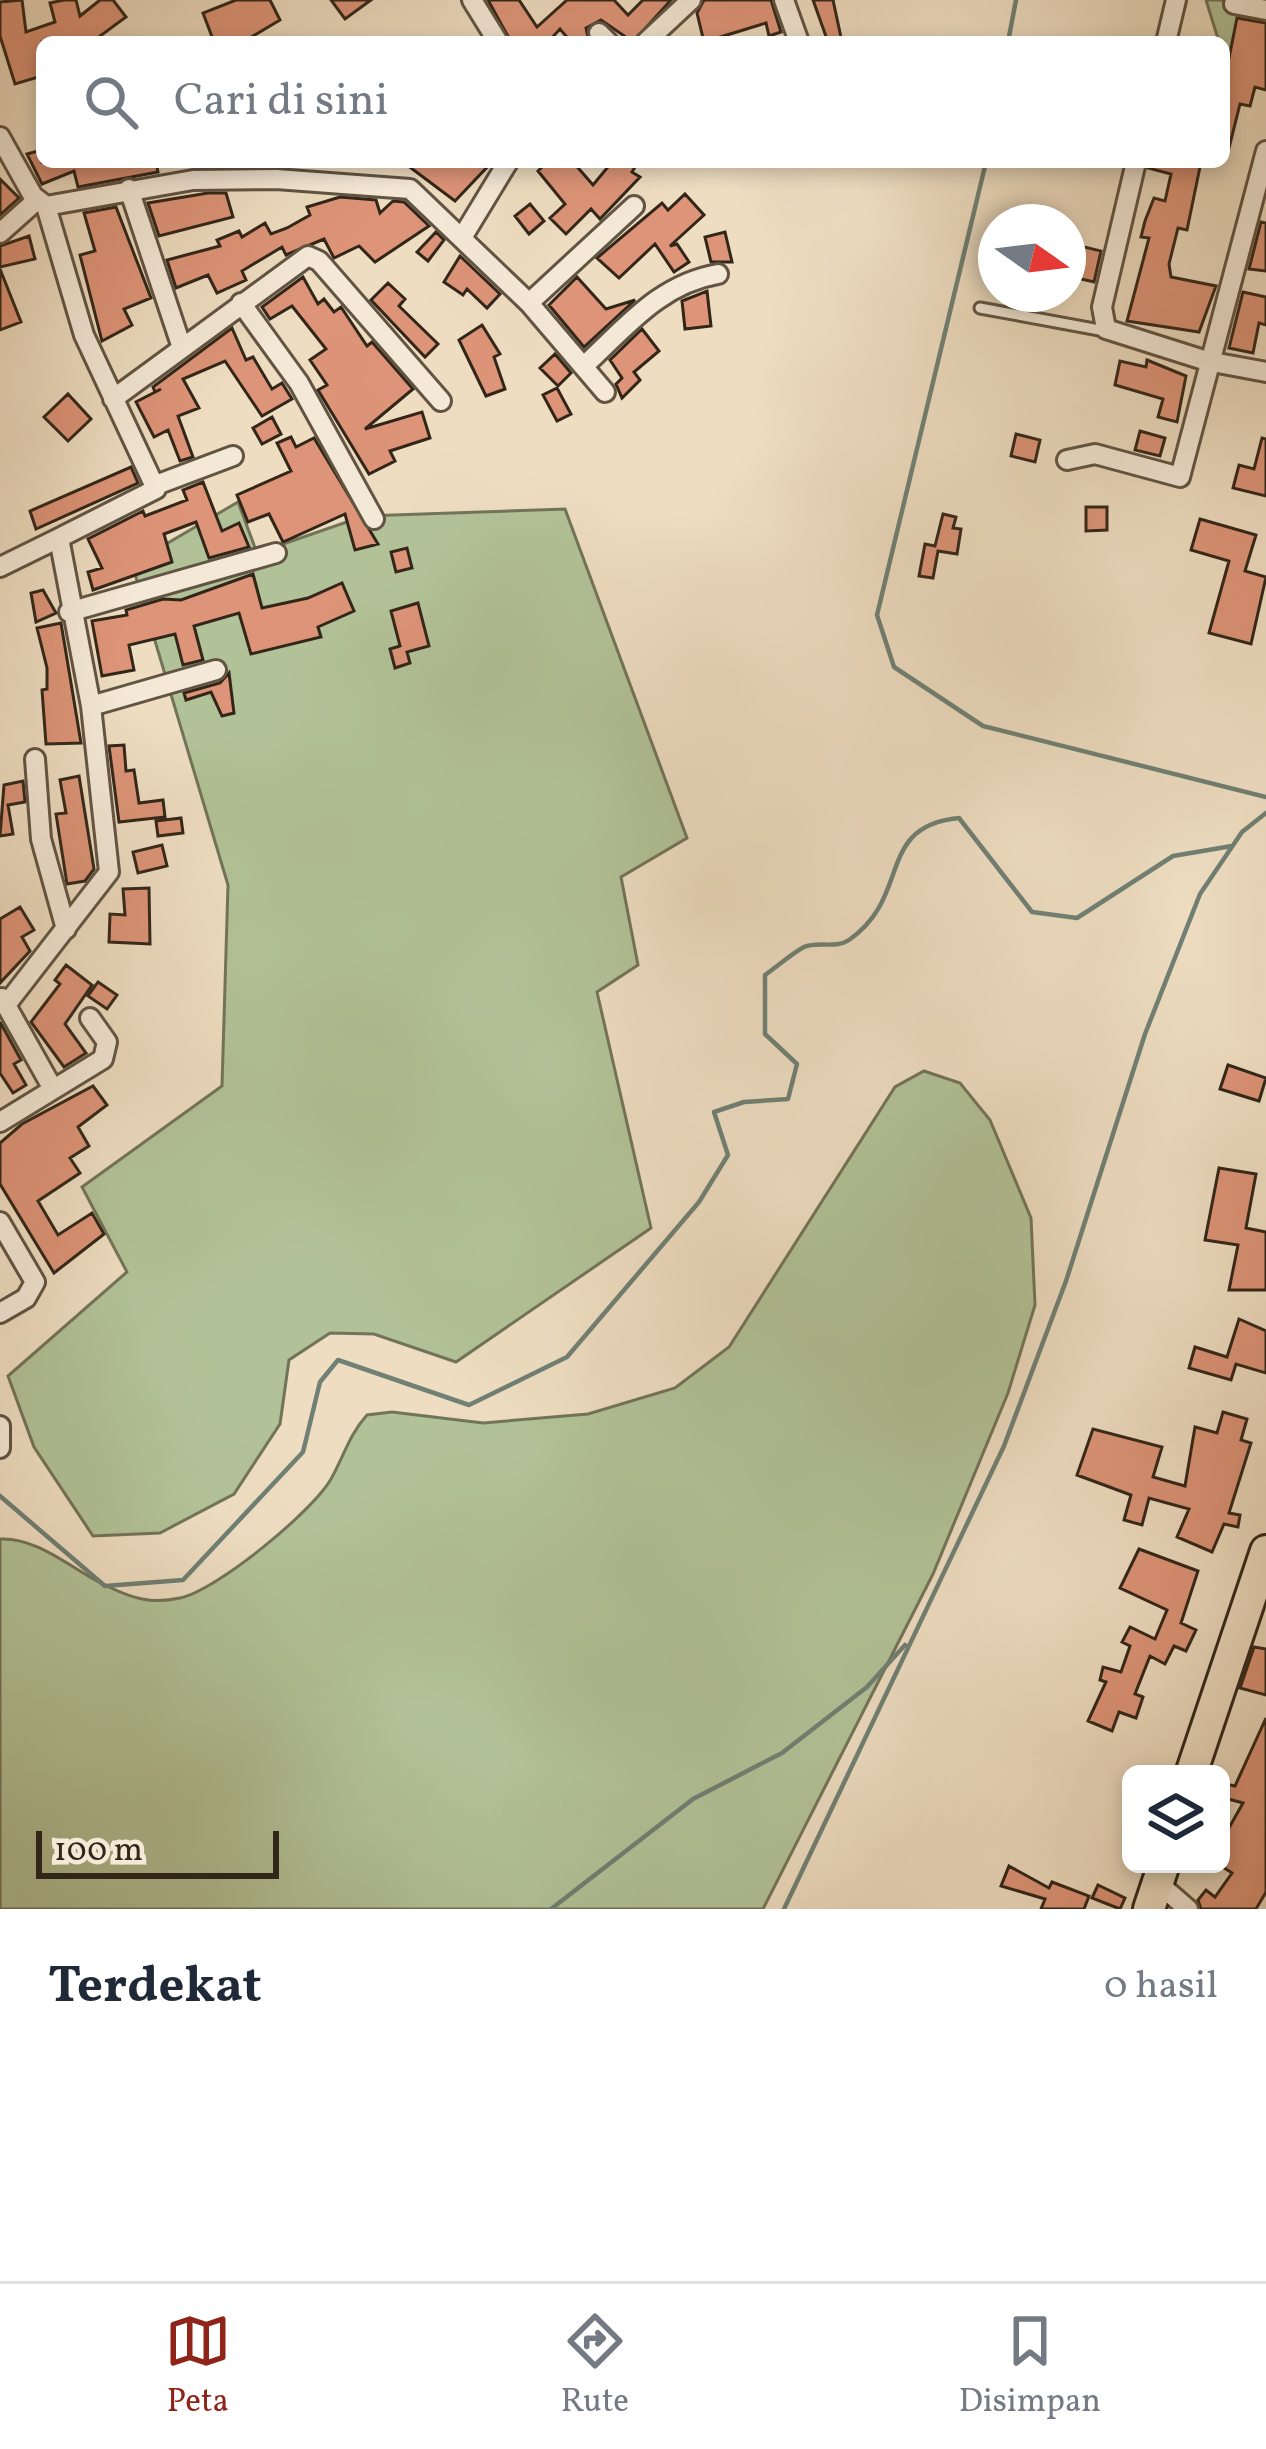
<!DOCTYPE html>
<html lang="id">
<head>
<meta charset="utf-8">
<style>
  :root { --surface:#fff; --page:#f6f6f7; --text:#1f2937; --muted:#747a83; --line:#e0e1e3; --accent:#8f2418 }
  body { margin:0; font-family:Vollkorn,serif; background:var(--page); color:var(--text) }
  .controls { position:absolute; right:36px; bottom:36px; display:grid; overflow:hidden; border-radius:18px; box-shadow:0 6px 18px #0003 }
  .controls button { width:108px; height:108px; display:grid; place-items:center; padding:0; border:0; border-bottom:3px solid var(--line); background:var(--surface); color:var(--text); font:60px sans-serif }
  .compass { position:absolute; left:978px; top:204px; width:108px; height:108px; border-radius:50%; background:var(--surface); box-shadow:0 6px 18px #0003; rotate:104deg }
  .scale { position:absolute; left:36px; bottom:30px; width:243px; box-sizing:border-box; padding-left:12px; border:6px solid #322619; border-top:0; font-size:33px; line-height:42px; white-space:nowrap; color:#322619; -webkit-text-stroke:9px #f4e9d7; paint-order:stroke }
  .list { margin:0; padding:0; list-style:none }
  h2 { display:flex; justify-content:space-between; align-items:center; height:156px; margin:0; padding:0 48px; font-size:51px }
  h2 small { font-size:39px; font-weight:400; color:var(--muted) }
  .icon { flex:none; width:66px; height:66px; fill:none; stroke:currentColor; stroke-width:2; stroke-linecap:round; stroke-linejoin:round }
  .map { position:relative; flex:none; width:1266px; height:1909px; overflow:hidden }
  .search { position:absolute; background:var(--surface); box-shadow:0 6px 18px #0003; left:36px; right:36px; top:36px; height:132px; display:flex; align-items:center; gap:30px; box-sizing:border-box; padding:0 42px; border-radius:18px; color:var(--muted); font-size:45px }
  .sheet { height:372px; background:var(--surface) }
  nav { display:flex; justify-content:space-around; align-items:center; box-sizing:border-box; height:168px; border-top:3px solid var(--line); background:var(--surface); font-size:33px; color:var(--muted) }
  nav a { display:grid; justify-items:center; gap:6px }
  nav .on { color:var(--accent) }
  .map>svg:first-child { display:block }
  .green { fill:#b2c298; stroke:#727458; stroke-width:3 }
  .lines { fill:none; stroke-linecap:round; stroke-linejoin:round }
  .stream { stroke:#708074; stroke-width:4.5 }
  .building { fill:#dd9478; stroke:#322619; stroke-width:3 }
  .lane-casing { stroke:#615443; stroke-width:15 }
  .street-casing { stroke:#615443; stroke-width:24 }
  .primary-casing { stroke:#322619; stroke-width:36 }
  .lane { stroke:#f4e9d7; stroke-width:9 }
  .street { stroke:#f4e9d7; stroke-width:18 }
  .primary { stroke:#eeddc1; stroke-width:30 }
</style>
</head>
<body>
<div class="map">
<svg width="1266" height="1909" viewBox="0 0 1266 1909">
  <rect width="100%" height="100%" fill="#eeddc1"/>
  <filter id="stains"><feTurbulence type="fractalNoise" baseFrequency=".00167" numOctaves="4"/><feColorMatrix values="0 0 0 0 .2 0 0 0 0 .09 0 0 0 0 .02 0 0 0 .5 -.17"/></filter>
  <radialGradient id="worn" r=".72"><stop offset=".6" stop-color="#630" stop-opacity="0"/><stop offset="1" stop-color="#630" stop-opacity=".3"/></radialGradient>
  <path class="green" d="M 1206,0 L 1266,0 L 1266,86 L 1227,68 L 1224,42 L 1219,42 Z
    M 238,502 L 257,553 L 364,516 L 565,509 L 687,838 L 621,877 L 638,965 L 597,992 L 651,1228 L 456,1362 L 374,1334 L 330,1333 L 289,1360 L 280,1424 L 234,1494 L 160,1533 L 93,1536 L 34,1447 L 8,1376 L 127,1272 L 82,1187 L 222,1086 L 228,885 L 132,564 Z
    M 924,1071 L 960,1083 L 990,1120 L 1031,1218 L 1035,1305 L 1008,1393 L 933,1574 L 763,1909 L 0,1909 L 0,1539 C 39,1537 75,1572 109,1587 C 134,1599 152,1604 180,1598 C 217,1590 312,1512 331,1479 C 344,1456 349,1435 367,1415 L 392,1412 L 483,1423 L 588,1414 L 675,1388 L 729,1347 L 895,1087 Z"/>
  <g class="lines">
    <path class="stream" d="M 1008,42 L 1016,0
      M 986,162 L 877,615 L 894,667 L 983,726 L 1266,797
      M 0,1496 L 105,1586 L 183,1580 L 303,1452 L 320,1382 L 338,1360 L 469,1405 L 567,1357 L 699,1202 L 728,1155 L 714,1112 L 744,1102 L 788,1099 L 797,1064 L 765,1034 L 765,975 C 778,966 791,954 804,947 C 818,941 836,949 849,940 C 912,897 875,826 959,818 L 1032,912 L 1077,918 L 1173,856 L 1232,846
      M 551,1909 L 693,1799 L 782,1753 L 867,1687 L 905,1645
      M 784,1909 L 1004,1446 L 1066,1281 L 1145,1034 L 1200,894 L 1242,832 L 1266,813"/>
  </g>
  <path class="building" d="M 22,0 L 26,32 L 55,22 L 50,3 L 64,0 L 76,0 L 80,16 L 100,0 L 113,0 L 126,17 L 92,42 L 42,42 L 42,76 L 15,84 L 0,36 L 0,2 Z
    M 236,0 L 270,0 L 280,20 L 243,42 L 214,42 L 203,13 Z
    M 331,0 L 371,0 L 345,19 Z
    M 488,0 L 519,0 L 537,27 L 567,0 L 614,0 L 628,15 L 643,0 L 671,0 L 633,42 L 601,20 L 586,28 L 589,42 L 571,42 L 560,29 L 548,42 L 511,42 Z
    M 704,0 L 771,0 L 781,32 L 769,36 L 766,23 L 704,42 L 697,13 Z
    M 813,0 L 833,0 L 842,42 L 828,42 Z
    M 1237,18 L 1266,23 L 1266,90 L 1255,87 L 1250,106 L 1240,104 L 1229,148 L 1224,148 L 1225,78 Z
    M 42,150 L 42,162 L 156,162 L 158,172 L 78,187 L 74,171 L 42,184 L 27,154 Z
    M 403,162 L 492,162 L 455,201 Z
    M 547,162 L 573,162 L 593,185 L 612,162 L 638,162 L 632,172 L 640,177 L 600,219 L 591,209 L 566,234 L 550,218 L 565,204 L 538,171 Z
    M 1149,162 L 1201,162 L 1187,230 L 1178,228 L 1169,264 L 1171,277 L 1216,286 L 1199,332 L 1127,321 L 1149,238 L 1141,237 L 1145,221 L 1154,198 L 1165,201 L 1171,174 L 1148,168 Z
    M 0,179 L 19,198 L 0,215 Z
    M 208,193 L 226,193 L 233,217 L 159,236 L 148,203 Z
    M 685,194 L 704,215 L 670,246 L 677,244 L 689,262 L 674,272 L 655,244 L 619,278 L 597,258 L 662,203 L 668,210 Z
    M 340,197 L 376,200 L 380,213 L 393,201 L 404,202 L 429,226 L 375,262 L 359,246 L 334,258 L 324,239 L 286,255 L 282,247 L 242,271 L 246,280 L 217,293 L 208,275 L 176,288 L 167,260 L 220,246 L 217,240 L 239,231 L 242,237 L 265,223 L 271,234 L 287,228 L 310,215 L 307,207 Z
    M 530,204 L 544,221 L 529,234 L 515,216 Z
    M 116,207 L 151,298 L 124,309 L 132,325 L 102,341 L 80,255 L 95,251 L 84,213 Z
    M 1261,222 L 1266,223 L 1266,271 L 1249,269 Z
    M 436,232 L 444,240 L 428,261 L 417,252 Z
    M 725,232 L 732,262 L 711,262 L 705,237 Z
    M 29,236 L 35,259 L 0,267 L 0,246 Z
    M 1068,243 L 1101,251 L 1094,282 L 1068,276 Z
    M 460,256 L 500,294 L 487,308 L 467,289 L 463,295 L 444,282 Z
    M 0,269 L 21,322 L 0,330 Z
    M 303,277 L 318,304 L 324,299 L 334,312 L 341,307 L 367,346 L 372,342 L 413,389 L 365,429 L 422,412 L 430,438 L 390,451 L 395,461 L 369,474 L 318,390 L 327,385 L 310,360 L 326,349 L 292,306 L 270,319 L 262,307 Z
    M 577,277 L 606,309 L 635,300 L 584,347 L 549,305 Z
    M 388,283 L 405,299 L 399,306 L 438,344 L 425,357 L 371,300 Z
    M 707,291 L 711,326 L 685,329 L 682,301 Z
    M 1243,292 L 1266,297 L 1266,325 L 1259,323 L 1253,353 L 1229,348 Z
    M 482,325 L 500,354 L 494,357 L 505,389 L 486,396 L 459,340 Z
    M 232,328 L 246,360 L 253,357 L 272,389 L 282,383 L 292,399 L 262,416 L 225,361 L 183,379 L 199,408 L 178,416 L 193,457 L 180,461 L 168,430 L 154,437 L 136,402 L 161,389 L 155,392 L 153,387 Z
    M 642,329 L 659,351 L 634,372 L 640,380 L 622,398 L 616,384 L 622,378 L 610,360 Z
    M 555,354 L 571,373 L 558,386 L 540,368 Z
    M 1147,360 L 1186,376 L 1177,422 L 1158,417 L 1163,399 L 1115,385 L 1120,361 L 1146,367 Z
    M 557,388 L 571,414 L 557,421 L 543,395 Z
    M 68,394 L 91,419 L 68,441 L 44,417 Z
    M 272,417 L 281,434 L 262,444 L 253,428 Z
    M 1140,431 L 1165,438 L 1160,456 L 1135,450 Z
    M 1016,434 L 1040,440 L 1035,462 L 1011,456 Z
    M 291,437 L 296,447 L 314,438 L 378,544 L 355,550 L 345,514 L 283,542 L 269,514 L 248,522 L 237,495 L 291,471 L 277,443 Z
    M 1262,438 L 1266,439 L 1266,496 L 1233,488 L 1239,465 L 1254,469 Z
    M 131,467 L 138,483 L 36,529 L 30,511 Z
    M 203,482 L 222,531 L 239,523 L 249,547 L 209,558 L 196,522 L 164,534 L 172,562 L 93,590 L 88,572 L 102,568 L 88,539 L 143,511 L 145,516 L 187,500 L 183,490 Z
    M 1086,507 L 1107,507 L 1107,530 L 1086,531 Z
    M 943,514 L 956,517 L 953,528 L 961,529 L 957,554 L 938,551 L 933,578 L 919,576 L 925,544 L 935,546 Z
    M 1200,519 L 1256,535 L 1245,571 L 1266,577 L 1251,644 L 1209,633 L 1229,561 L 1191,550 Z
    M 407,548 L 412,568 L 396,572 L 391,552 Z
    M 253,574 L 262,608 L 308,598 L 342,583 L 354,611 L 318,627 L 321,637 L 251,654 L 239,613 L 194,626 L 203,660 L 183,665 L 175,634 L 129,645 L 134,670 L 102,676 L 92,621 L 127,615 L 126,610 L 163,599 L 181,600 Z
    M 43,590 L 56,613 L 36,622 L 31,593 Z
    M 418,603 L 429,646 L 407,652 L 410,663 L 395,668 L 390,649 L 400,646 L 391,611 Z
    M 61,623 L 81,743 L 46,744 L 42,690 L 47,689 L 47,668 L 37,628 Z
    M 229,673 L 234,713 L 222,716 L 211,692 L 186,700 L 184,693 L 220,683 Z
    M 124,745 L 126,771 L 134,770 L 139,803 L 163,800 L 165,817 L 119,822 L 109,746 Z
    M 79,776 L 94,869 L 85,881 L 67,884 L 56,814 L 66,813 L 60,780 Z
    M 23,781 L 25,802 L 8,805 L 13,834 L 0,836 L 4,785 Z
    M 181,818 L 183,833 L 158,836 L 156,821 Z
    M 162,845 L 167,866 L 138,873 L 133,852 Z
    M 149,888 L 150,944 L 109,942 L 110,914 L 125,915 L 123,889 Z
    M 20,907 L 34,930 L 22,937 L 30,951 L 0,983 L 0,919 Z
    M 66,965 L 92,985 L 65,1024 L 86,1053 L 64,1067 L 31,1022 L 60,984 L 55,980 Z
    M 98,982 L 117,995 L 107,1009 L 88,996 Z
    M 0,1022 L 21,1060 L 14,1064 L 26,1085 L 13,1093 L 0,1073 Z
    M 1228,1065 L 1266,1078 L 1259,1101 L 1220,1089 Z
    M 93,1086 L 107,1105 L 78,1127 L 89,1146 L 70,1158 L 80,1173 L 38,1201 L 58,1235 L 92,1213 L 104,1234 L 54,1273 L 0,1184 L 0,1143 L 22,1124 Z
    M 1219,1168 L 1256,1174 L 1246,1228 L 1266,1232 L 1266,1290 L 1229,1290 L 1238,1245 L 1205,1240 Z
    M 1239,1319 L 1266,1331 L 1266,1373 L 1236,1364 L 1231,1380 L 1189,1368 L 1195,1347 L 1227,1357 Z
    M 1223,1412 L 1247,1419 L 1241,1440 L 1251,1443 L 1229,1513 L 1240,1515 L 1238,1527 L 1224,1524 L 1212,1552 L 1177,1537 L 1189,1509 L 1149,1498 L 1142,1525 L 1124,1520 L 1131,1495 L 1077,1475 L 1093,1429 L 1162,1447 L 1153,1477 L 1185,1486 L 1195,1427 L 1217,1433 Z
    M 1139,1549 L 1198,1571 L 1181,1623 L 1196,1630 L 1186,1651 L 1174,1646 L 1165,1664 L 1150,1656 L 1135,1694 L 1143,1697 L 1136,1718 L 1119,1712 L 1112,1731 L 1088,1721 L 1106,1682 L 1100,1680 L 1103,1667 L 1121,1672 L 1130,1646 L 1122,1642 L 1130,1627 L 1155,1639 L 1167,1610 L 1120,1588 Z
    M 1254,1647 L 1266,1649 L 1266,1695 L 1240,1688 Z
    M 1266,1718 L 1266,1892 L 1256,1909 L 1201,1909 L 1198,1900 L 1206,1890 L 1215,1897 L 1232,1873 L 1221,1866 L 1221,1842 L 1243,1803 L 1221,1797 L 1221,1783 L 1235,1786 Z
    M 1009,1866 L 1049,1888 L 1052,1882 L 1089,1896 L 1084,1909 L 1041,1909 L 1045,1899 L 1001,1886 Z
    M 1098,1885 L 1125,1898 L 1120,1909 L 1092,1898 Z"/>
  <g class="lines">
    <g class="lane-casing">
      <path id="lane" d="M 980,308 L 1105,331"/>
    </g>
    <g class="street-casing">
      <path id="street" d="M 472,0 L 498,42
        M 784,0 L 799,42
        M 1234,4 L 1266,10
        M 599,33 L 608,42
        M 646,42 L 691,0
        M 1166,42 L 1176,0
        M 0,137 L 33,196 L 46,206 L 193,180 L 276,179 L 410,189 L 529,303 L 605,392
        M 1136,162 L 1102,307 L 1106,329 L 1207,361 L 1266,372
        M 129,189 L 181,345
        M 0,233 L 37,200
        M 463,236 L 508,162
        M 241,303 L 299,383 L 374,519
        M 529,303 L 634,206
        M 585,365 C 627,326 660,284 718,274
        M 113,399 L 308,256 L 319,261 L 441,401
        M 1067,460 L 1095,454 L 1180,477 L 1266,151
        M 156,485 L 233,456
        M 0,567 L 59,538
        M 69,612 L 276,553
        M 91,706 L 216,670
        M 35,759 L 41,839 L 66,929
        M 2,998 L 53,1089
        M 6,1005 L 109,872 L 91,706 L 59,538 L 156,489 L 84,335 L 46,206
        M 0,1122 L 103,1059 L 107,1042 L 90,1018
        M 0,1222 L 35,1282 L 26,1298 L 0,1313
        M 0,1426 L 0,1448
        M 1158,1883 L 1188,1909"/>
    </g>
    <g class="primary-casing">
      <path id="primary" d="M 1191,1774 L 1266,1551
        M 1149,1909 L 1164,1864"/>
    </g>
    <use href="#lane" class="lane"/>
    <use href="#street" class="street"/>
    <use href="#primary" class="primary"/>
  </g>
  <rect width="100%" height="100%" filter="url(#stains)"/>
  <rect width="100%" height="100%" fill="url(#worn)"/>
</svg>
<div class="controls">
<button><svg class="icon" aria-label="layers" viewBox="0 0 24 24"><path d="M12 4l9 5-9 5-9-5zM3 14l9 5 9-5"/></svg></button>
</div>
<svg class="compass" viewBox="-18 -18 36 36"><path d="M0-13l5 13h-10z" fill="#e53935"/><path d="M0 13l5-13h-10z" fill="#747a83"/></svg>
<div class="scale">100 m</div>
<div class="search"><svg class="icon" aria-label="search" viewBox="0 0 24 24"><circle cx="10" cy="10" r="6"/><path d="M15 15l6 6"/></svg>Cari di sini</div>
</div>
<section class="sheet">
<h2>Terdekat<small>0 hasil</small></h2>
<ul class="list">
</ul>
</section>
<nav>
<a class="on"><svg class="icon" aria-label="map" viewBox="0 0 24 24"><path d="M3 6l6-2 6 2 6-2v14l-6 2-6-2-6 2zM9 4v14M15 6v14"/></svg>Peta</a>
<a><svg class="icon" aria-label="directions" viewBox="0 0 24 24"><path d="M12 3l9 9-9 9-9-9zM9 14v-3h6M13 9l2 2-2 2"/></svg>Rute</a>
<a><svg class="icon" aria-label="saved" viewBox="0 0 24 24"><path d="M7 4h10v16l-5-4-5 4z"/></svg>Disimpan</a>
</nav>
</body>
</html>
